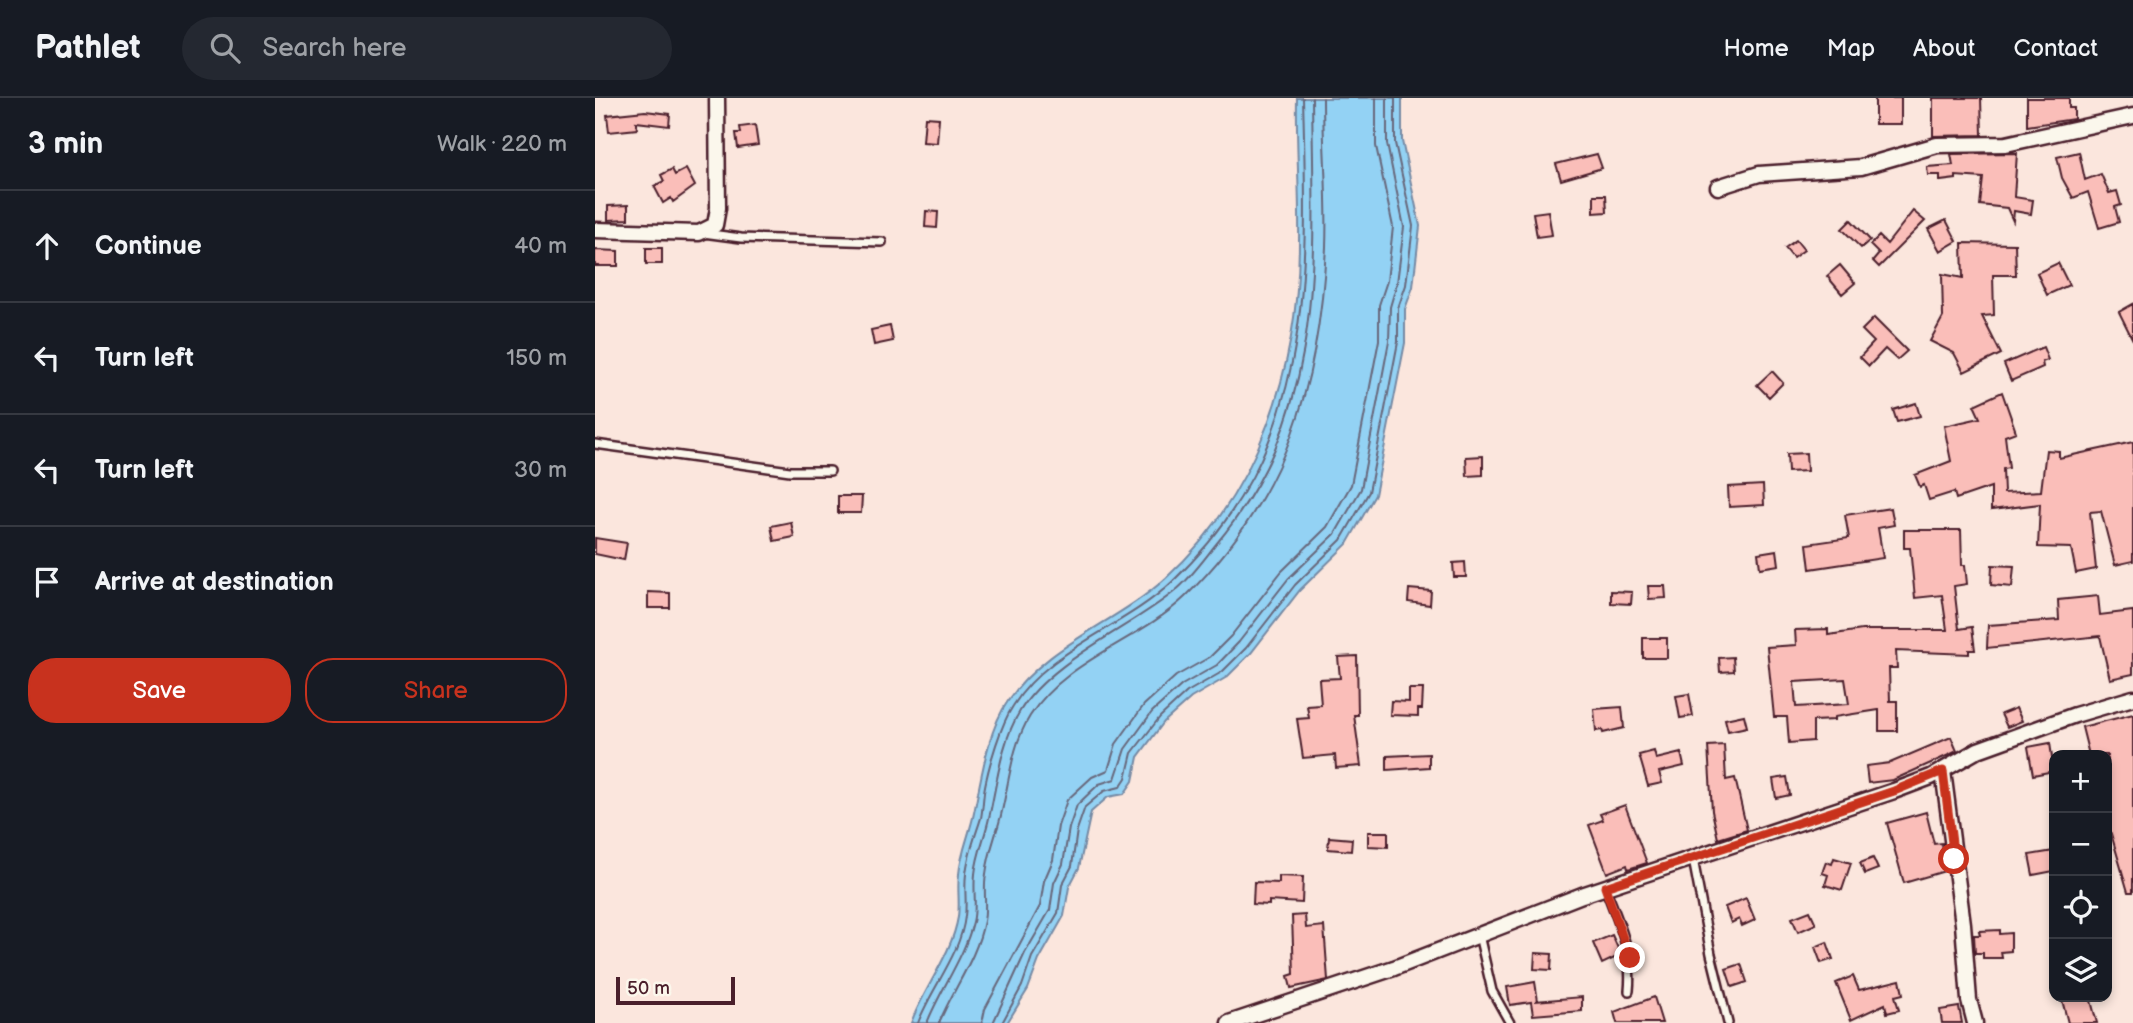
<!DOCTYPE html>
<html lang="en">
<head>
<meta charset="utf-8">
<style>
  :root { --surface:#171b24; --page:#242831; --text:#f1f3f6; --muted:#9ea1a6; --line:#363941; --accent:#c8321e }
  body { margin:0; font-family:"Balsamiq Sans",sans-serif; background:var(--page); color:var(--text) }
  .controls { position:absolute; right:21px; bottom:21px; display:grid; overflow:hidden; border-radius:14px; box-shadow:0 4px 10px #0003 }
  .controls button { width:63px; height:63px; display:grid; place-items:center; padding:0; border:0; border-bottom:2px solid var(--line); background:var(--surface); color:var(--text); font:35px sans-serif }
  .scale { position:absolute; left:21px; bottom:18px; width:119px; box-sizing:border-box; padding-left:7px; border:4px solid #4a1f2b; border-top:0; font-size:19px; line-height:24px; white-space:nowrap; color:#4a1f2b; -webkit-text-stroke:5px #fbf7ec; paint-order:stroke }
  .stop { position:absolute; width:21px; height:21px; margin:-16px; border:5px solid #c8321e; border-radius:50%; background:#fff }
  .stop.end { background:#c8321e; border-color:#fff; box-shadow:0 2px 7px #0008 }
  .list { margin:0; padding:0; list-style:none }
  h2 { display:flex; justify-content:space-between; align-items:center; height:91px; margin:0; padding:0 28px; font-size:30px }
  h2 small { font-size:23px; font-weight:400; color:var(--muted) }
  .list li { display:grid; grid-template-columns:46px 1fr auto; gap:21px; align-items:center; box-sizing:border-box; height:112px; padding:0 28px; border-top:2px solid var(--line) }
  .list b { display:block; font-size:26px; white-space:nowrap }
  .list em { font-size:23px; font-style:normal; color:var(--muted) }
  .actions { display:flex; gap:14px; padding:21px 28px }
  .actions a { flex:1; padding:16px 0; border:2px solid var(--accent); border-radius:28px; text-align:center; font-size:24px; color:var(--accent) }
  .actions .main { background:var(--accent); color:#fff }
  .icon { flex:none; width:38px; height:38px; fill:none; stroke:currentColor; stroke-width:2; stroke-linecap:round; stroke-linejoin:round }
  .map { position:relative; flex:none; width:1538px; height:925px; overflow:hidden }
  header { display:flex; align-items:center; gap:42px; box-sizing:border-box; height:98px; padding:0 35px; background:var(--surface); border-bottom:2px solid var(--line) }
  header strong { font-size:33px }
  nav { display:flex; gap:38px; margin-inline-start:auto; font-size:24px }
  .search { width:490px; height:63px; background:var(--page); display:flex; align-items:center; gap:18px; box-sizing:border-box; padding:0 24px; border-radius:38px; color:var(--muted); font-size:26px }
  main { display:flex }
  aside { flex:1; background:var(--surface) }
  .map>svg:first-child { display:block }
  .water { fill:#93d2f4; stroke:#768aa4; stroke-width:2 }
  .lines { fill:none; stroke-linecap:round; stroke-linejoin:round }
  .shore { stroke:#67677b; stroke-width:2 }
  .building { fill:#fabeb9; stroke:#4a1f2b; stroke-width:2; fill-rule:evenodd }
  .service-casing { stroke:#4a1f2b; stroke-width:12 }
  .minor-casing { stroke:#4a1f2b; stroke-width:19 }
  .service { stroke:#fbf7ec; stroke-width:7 }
  .minor { stroke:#fbf7ec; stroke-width:14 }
  .route { stroke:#c8321e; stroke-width:9 }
</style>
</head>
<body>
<header>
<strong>Pathlet</strong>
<div class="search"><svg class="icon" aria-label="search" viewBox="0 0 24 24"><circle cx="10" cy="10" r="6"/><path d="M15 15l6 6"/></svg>Search here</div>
<nav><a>Home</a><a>Map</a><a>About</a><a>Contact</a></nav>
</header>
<main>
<aside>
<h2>3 min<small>Walk · 220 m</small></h2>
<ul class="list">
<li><svg class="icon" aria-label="ahead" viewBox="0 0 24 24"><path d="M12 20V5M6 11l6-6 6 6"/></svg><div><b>Continue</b></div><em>40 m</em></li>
<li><svg class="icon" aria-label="left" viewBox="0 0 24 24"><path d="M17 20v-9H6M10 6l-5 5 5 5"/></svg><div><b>Turn left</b></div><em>150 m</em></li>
<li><svg class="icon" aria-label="left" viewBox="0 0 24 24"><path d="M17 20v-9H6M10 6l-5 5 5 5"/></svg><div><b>Turn left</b></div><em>30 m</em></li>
<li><svg class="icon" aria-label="arrive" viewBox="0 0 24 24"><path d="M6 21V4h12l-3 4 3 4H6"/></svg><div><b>Arrive at destination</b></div></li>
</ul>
<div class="actions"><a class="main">Save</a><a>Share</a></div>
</aside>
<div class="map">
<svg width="1538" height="925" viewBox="0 0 1538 925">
  <rect width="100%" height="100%" fill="#fbe6dd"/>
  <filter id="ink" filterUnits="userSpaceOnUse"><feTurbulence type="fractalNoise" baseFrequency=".0143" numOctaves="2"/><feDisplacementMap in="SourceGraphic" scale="14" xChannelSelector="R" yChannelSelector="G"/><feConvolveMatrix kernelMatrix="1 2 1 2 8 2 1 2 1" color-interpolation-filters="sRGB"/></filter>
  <g filter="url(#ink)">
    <path class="water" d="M 702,0 L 807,0 L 807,43 L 825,128 L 818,189 L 810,211 L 810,245 L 780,397 L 752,446 L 705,492 L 656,555 L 632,579 L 596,600 L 569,624 L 543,659 L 538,683 L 529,696 L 513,699 L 496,714 L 484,770 L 474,789 L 469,818 L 444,862 L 433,891 L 412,925 L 316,925 C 329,890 357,856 363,819 C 365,805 362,790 364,776 C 366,754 375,735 379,715 C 386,681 393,631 413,603 C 452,546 522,525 571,480 C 665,394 704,267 704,143 C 705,96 701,48 702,0 Z"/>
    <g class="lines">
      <path class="shore" d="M 323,925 C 336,890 366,856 370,818 C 372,805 369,790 371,776 C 373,756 380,739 386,720 C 388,710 388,698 390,688 C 394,667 406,626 418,608 C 454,550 529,530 577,484 C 720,348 713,182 708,0
        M 332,925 C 346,890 369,860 378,824 C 382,809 378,791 380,776 C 382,756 390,739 394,720 C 402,685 406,644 425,613 C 455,563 535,530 580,493 C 596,480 609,461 622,445 C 732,312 719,162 717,0
        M 344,925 C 358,891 382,860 389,823 C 392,808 388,791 391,776 C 393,758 399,742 404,725 C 414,690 415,650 435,618 C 470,562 544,543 590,499 C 692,399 724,287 731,149 C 733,100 728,49 728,0
        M 387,925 L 390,911 L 445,808 L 449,783 L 458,762 L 463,728 L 472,702 L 497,679 L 513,672 L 521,646 L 549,607 L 581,578 L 615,559 L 636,538 L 686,474 L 732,429 L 756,387 L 784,242 L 784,207 L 792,183 L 798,129 L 781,48 L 781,0
        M 398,925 L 430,855 L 455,812 L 459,785 L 468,766 L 474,730 L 482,707 L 504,686 L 520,681 L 530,651 L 557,614 L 587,587 L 622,567 L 644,544 L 693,481 L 740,436 L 766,391 L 794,243 L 795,209 L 802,185 L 809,129 L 792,46 L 792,0
        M 407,925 L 427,888 L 437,859 L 463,815 L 467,787 L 477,768 L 482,732 L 490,709 L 509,693 L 525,689 L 531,680 L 537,655 L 565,619 L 592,594 L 627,574 L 651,550 L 700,487 L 746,442 L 774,394 L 803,244 L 803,210 L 811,187 L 818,128 L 800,45 L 800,0"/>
    </g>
    <path class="building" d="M 1280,0 L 1306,0 L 1306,26 L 1280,26 Z
      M 1338,0 L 1386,0 L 1387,37 L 1338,38 Z
      M 1432,0 L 1474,0 L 1474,10 L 1479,10 L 1479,21 L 1432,28 Z
      M 50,13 L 75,16 L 74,28 L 41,24 L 42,31 L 14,34 L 12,17 Z
      M 330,19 L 344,20 L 342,45 L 328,44 Z
      M 160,27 L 163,47 L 143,50 L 141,35 L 146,35 L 145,29 Z
      M 1484,54 L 1490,82 L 1506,76 L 1514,95 L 1522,93 L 1526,107 L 1520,109 L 1524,124 L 1504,130 L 1493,94 L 1478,100 L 1467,80 L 1462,59 Z
      M 1422,55 L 1419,99 L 1438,102 L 1436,116 L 1419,113 L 1418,123 L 1412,110 L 1385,107 L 1388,80 L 1361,78 L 1361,81 L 1345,83 L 1345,77 L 1333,77 L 1332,69 L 1358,67 L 1356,56 Z
      M 1002,56 L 1007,70 L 966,82 L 961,66 Z
      M 77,71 L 80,77 L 91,71 L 100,88 L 78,104 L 76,100 L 68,105 L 59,88 L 69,83 L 66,77 Z
      M 999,97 L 1011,97 L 1012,114 L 999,115 Z
      M 33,107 L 33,121 L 13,122 L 13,108 Z
      M 331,113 L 343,114 L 342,130 L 330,129 Z
      M 953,113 L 957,137 L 942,139 L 938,115 Z
      M 1318,113 L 1330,123 L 1284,169 L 1278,163 L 1284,156 L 1275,147 L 1284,138 L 1292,146 Z
      M 1256,122 L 1275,142 L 1266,150 L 1247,131 Z
      M 1351,122 L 1362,143 L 1345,153 L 1333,131 Z
      M 1201,142 L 1209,152 L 1198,160 L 1190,150 Z
      M 1367,145 L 1420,146 L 1421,177 L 1398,177 L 1399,217 L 1387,218 L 1406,256 L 1369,274 L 1359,255 L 1335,243 L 1348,219 L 1347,176 L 1368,180 Z
      M 51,150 L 67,150 L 67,166 L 51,166 Z
      M 0,152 L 23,153 L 23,168 L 0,168 Z
      M 1463,165 L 1474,187 L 1452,197 L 1442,175 Z
      M 1245,167 L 1260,185 L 1247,196 L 1232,178 Z
      M 1538,206 L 1538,242 L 1524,214 Z
      M 1279,220 L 1312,253 L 1302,262 L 1290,251 L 1274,268 L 1265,259 L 1279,244 L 1267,232 Z
      M 295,228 L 298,243 L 279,247 L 276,232 Z
      M 1448,249 L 1453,262 L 1447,264 L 1448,269 L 1416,283 L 1409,266 Z
      M 1177,273 L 1188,285 L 1174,299 L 1162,287 Z
      M 1407,294 L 1421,334 L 1410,338 L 1414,370 L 1408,371 L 1409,395 L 1446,393 L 1451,352 L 1464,353 L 1464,360 L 1538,344 L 1538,463 L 1520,467 L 1506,413 L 1495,414 L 1501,471 L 1481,475 L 1476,450 L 1443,449 L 1445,406 L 1396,412 L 1396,389 L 1361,401 L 1359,394 L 1334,402 L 1329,387 L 1325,389 L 1320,377 L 1356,363 L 1349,328 L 1385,320 L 1379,307 Z
      M 1321,305 L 1325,318 L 1302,324 L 1298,312 Z
      M 1211,355 L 1212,373 L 1193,374 L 1192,356 Z
      M 888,358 L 888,377 L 872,378 L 871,359 Z
      M 1168,387 L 1169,407 L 1134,409 L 1133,389 Z
      M 243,398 L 267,398 L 266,415 L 243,415 Z
      M 1296,410 L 1299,427 L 1283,430 L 1288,460 L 1215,471 L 1212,446 L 1254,440 L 1250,417 Z
      M 196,424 L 199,439 L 179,443 L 176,428 Z
      M 1309,432 L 1366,432 L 1367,467 L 1370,467 L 1372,486 L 1359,488 L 1364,531 L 1377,529 L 1380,552 L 1374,552 L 1374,556 L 1301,553 L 1302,570 L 1294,570 L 1295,603 L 1302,603 L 1302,633 L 1284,633 L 1284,612 L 1239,619 L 1239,622 L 1218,623 L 1218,643 L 1194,645 L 1192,619 L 1179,619 L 1172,549 L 1201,547 L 1200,532 L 1233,531 L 1233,537 L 1267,532 L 1352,532 L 1347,497 L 1320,500 L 1315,450 L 1309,450 ZM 1250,581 L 1254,606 L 1201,609 L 1199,584 Z
      M 0,440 L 32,445 L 29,462 L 0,456 Z
      M 1182,452 L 1184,467 L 1165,470 L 1163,455 Z
      M 870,464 L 871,479 L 859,479 L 858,465 Z
      M 1397,467 L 1419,468 L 1417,489 L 1396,487 Z
      M 1053,488 L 1070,488 L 1071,500 L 1054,501 Z
      M 814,491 L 836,493 L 835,507 L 813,504 Z
      M 1016,493 L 1037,494 L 1036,506 L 1016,505 Z
      M 53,494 L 75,495 L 75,510 L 53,510 Z
      M 1503,498 L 1505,517 L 1538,513 L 1538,576 L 1515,581 L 1505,538 L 1392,550 L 1393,527 L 1464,522 L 1463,502 Z
      M 1048,540 L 1072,540 L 1072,560 L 1048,560 Z
      M 762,558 L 763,617 L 759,617 L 766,668 L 741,670 L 740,657 L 708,660 L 702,621 L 714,620 L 712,608 L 726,607 L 724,581 L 745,580 L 743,559 Z
      M 1138,559 L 1139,573 L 1125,574 L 1124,560 Z
      M 814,591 L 828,591 L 827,611 L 823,611 L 823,618 L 795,617 L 796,603 L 814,604 Z
      M 1094,596 L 1098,618 L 1085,620 L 1081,598 Z
      M 1027,609 L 1029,630 L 1008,635 L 1007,632 L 1001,633 L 999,611 Z
      M 1421,610 L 1427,623 L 1412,629 L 1406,616 Z
      M 1538,616 L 1538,794 L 1533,794 L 1512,722 L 1512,657 L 1494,657 L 1487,629 Z
      M 1149,617 L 1152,629 L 1133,633 L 1130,621 Z
      M 1356,639 L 1362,653 L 1356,656 L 1298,682 L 1273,685 L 1271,668 L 1295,665 Z
      M 1455,645 L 1459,673 L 1438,677 L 1433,649 Z
      M 1129,647 L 1131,682 L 1140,680 L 1152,732 L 1123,741 L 1117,713 L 1113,648 Z
      M 1059,653 L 1061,661 L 1086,655 L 1089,668 L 1064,674 L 1067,685 L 1053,688 L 1044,657 Z
      M 834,656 L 834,669 L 792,672 L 792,658 Z
      M 1192,679 L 1195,697 L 1181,700 L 1178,681 Z
      M 1030,707 L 1052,765 L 1033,771 L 1032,767 L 1012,775 L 994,727 L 1008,722 L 1005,716 Z
      M 1331,714 L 1339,746 L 1347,745 L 1350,773 L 1309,785 L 1292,725 Z
      M 773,734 L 793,734 L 793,749 L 773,748 Z
      M 734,739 L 757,741 L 756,753 L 733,751 Z
      M 1459,753 L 1459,773 L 1438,777 L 1434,757 Z
      M 1239,760 L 1256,765 L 1247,792 L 1230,787 L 1233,777 L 1227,775 L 1231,764 L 1237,766 Z
      M 1278,760 L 1283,771 L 1270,776 L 1265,765 Z
      M 684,778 L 708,779 L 707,805 L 674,803 L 674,807 L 658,806 L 659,784 L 684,785 Z
      M 1151,800 L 1160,822 L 1147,828 L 1144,821 L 1136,825 L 1130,809 Z
      M 1215,813 L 1221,826 L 1203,834 L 1197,820 Z
      M 710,817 L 711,830 L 729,828 L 733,882 L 696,890 L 693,878 L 699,876 L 697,818 Z
      M 1405,832 L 1405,836 L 1416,835 L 1416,853 L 1406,854 L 1407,860 L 1388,860 L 1388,855 L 1380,855 L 1379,837 L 1385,837 L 1384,833 Z
      M 1017,837 L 1026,857 L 1007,866 L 998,845 Z
      M 1232,844 L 1238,861 L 1226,865 L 1220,849 Z
      M 940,855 L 957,856 L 956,872 L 939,871 Z
      M 1146,866 L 1152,884 L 1137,889 L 1131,871 Z
      M 1258,878 L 1264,892 L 1305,882 L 1308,896 L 1300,898 L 1304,912 L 1292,915 L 1290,906 L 1256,922 L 1241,885 Z
      M 940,884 L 943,903 L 940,903 L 987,899 L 987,913 L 938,917 L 936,904 L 915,907 L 912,889 Z
      M 1059,899 L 1067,925 L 1022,925 L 1019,914 Z
      M 1473,899 L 1495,899 L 1502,925 L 1473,925 L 1467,902 Z
      M 1364,909 L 1367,925 L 1347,925 L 1345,912 Z"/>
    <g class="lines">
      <g class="service-casing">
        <path id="service" d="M 108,135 L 146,140 L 287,144
          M 0,346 L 195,373 L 235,373
          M 1098,761 L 1116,856 L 1133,925
          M 1010,789 C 1024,826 1038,852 1034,893
          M 884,837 L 897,893 L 915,925"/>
      </g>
      <g class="minor-casing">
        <path id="minor" d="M 1123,89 L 1164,76 L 1266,69 L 1342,47 L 1411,46 L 1538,18
          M 0,132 L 104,135 L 120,127 L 123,110 L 122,0
          M 1348,673 L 1368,826 L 1374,902 L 1380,925
          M 634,925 L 799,870 L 987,797 L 1299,693 L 1336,679 L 1383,652 L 1480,617 L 1538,600"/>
      </g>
      <use href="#service" class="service"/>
      <use href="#minor" class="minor"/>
    </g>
  </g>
  <g class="lines" filter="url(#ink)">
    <path class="route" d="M 1035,860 L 1010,789 L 1299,693 L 1348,673 L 1359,761"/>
  </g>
</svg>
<div class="controls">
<button>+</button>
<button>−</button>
<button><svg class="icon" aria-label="locate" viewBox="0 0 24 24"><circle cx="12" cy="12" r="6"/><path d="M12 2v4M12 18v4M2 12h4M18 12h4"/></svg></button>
<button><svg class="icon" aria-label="layers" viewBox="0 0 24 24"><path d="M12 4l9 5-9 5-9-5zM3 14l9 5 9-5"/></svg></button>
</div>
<div class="scale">50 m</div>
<div class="stop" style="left:1359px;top:761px"></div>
<div class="stop end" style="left:1035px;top:860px"></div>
</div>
</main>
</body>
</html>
